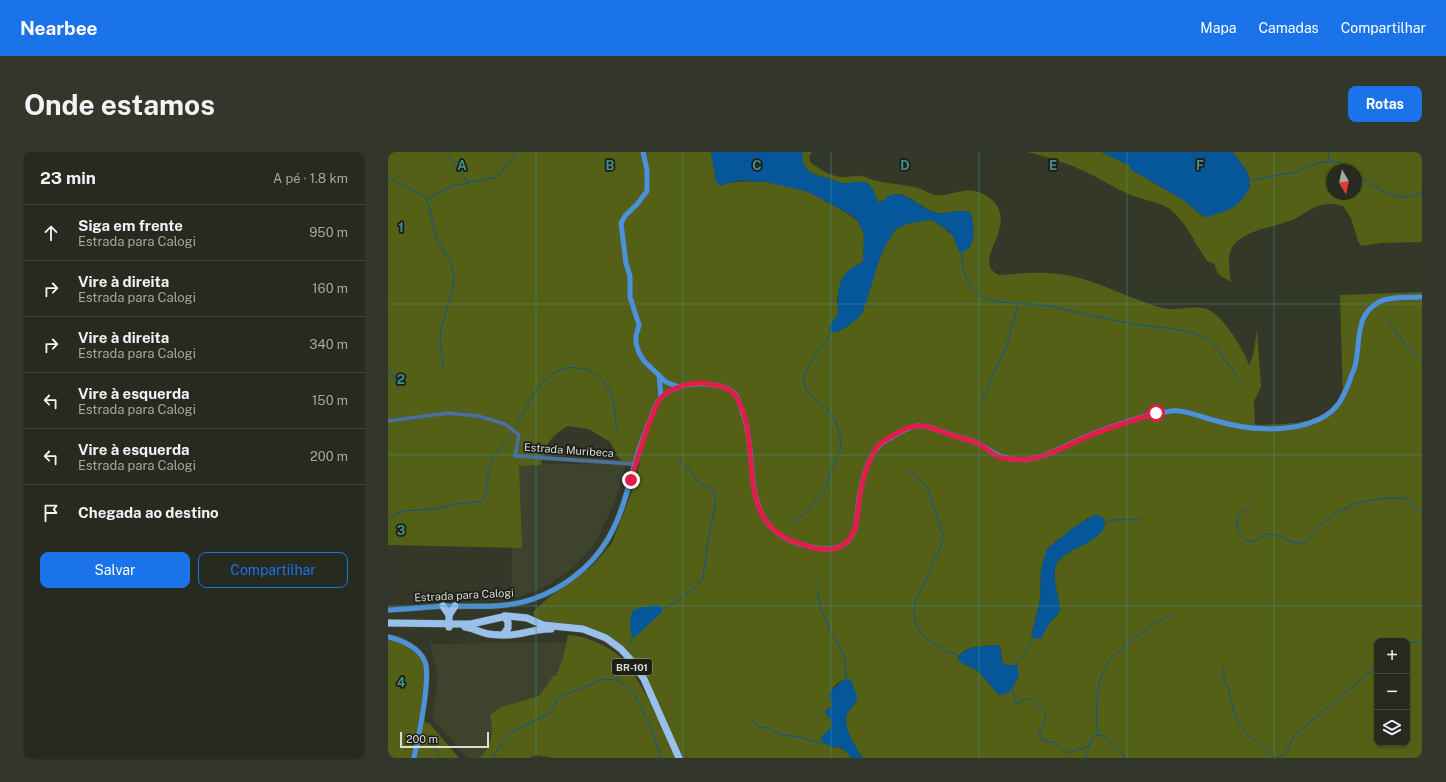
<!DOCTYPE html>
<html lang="pt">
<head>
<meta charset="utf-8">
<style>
  :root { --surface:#272a1e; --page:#33362b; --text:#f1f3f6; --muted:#a4a7a4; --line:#43463c; --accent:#1a73e8 }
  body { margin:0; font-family:"Public Sans",sans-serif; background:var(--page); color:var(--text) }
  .controls { position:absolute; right:12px; bottom:12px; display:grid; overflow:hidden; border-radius:8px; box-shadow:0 1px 3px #0004 }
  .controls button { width:36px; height:36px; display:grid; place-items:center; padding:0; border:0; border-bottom:1px solid var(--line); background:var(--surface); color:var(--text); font:20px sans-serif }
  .compass { position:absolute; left:938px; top:12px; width:36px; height:36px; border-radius:50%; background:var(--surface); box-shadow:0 1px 3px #0004; rotate:171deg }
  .scale { position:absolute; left:12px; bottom:10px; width:89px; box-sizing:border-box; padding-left:4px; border:2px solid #daddd3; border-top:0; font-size:11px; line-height:14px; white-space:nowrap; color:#daddd3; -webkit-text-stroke:3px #1c1e17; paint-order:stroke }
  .stop { position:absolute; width:12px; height:12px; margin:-9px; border:3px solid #e11d48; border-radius:50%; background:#fff }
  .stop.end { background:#e11d48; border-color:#fff; box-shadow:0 1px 4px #0008 }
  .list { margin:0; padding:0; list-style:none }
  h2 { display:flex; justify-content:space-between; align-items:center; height:52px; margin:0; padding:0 16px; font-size:17px }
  h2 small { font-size:13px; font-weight:400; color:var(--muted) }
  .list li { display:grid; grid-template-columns:26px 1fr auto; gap:12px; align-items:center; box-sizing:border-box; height:56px; padding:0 16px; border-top:1px solid var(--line) }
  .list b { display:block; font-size:15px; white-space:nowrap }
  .list p { margin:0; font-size:13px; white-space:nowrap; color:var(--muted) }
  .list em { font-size:13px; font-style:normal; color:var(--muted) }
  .actions { display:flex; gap:8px; padding:12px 16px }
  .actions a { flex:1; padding:9px 0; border:1px solid var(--accent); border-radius:8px; text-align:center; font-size:14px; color:var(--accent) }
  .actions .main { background:var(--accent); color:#fff }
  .icon { flex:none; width:22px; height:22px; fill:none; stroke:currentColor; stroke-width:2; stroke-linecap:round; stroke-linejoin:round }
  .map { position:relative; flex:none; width:1034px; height:606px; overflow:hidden; border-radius:8px }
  header { display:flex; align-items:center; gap:24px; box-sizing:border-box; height:56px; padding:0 20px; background:var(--accent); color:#fff }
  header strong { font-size:19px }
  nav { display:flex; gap:22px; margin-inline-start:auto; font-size:14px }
  .intro { display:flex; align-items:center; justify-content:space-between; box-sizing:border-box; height:96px; padding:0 24px }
  h1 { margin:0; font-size:28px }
  .button { padding:10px 18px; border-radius:8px; background:var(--accent); color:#fff; font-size:14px; font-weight:700 }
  main { display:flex; gap:24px; padding:0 24px }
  aside { flex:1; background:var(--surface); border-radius:8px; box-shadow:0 1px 3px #0004 }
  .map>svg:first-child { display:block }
  .built { fill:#3e432d }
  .green { fill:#536016; fill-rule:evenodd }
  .water { fill:#055799 }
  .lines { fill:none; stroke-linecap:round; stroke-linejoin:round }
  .stream { stroke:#055799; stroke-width:1 }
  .street-casing { stroke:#525647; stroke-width:4.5 }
  .secondary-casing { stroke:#525647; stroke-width:6 }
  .highway-casing { stroke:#525647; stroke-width:8 }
  .street { stroke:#47729e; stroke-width:3.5 }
  .secondary { stroke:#4c92d8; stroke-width:5 }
  .highway { stroke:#98c0eb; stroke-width:7 }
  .route { stroke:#e11d48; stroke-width:5 }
  .grid { fill:none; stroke:#429087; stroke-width:1; stroke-opacity:0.55 }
  .labels { text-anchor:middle; stroke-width:3.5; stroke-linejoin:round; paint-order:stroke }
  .shield { fill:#1c1e17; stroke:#a1a49b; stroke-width:1 }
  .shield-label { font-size:10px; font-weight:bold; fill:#daddd3 }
  .street-label { font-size:11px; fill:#daddd3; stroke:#1c1e17 }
  .grid-label { font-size:13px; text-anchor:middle; font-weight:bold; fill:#429087; stroke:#1c1e17; stroke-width:3.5; stroke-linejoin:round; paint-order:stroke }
</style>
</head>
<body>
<header>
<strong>Nearbee</strong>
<nav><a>Mapa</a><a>Camadas</a><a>Compartilhar</a></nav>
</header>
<div class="intro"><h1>Onde estamos</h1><a class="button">Rotas</a></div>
<main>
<aside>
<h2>23 min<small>A pé · 1.8 km</small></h2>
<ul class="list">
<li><svg class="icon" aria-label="ahead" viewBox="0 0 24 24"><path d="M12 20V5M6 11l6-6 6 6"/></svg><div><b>Siga em frente</b><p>Estrada para Calogi</p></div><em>950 m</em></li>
<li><svg class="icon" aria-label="right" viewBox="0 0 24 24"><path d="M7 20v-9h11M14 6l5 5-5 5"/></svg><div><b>Vire à direita</b><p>Estrada para Calogi</p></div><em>160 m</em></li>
<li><svg class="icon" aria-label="right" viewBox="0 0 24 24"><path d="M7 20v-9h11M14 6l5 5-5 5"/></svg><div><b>Vire à direita</b><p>Estrada para Calogi</p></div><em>340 m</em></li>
<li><svg class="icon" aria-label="left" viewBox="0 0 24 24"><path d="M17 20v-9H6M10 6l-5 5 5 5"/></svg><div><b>Vire à esquerda</b><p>Estrada para Calogi</p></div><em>150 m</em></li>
<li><svg class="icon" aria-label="left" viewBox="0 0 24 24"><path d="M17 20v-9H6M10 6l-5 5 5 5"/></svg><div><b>Vire à esquerda</b><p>Estrada para Calogi</p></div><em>200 m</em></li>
<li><svg class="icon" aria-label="arrive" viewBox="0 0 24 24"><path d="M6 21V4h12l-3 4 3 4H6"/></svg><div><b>Chegada ao destino</b></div></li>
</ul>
<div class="actions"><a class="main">Salvar</a><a>Compartilhar</a></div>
</aside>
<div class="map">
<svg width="1034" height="606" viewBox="0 0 1034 606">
  <rect width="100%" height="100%" fill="#343828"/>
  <path class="built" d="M 126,311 L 238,313 L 227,349 L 206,394 L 184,417 L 154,436 L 123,447 Z
    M 176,490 L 200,525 L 105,606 L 80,606 L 44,566 L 50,524 L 42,492 Z"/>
  <path class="green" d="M 0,0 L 323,0 L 328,29 L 334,33 C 355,25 397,31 418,39 C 428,43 438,50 448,55 C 456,60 467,64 472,73 C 479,84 475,97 475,109 L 452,133 L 449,147 L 450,162 L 447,181 C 486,166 480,119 500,89 C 503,85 505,79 509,76 C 517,71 532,68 541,68 C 552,69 558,80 567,84 C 572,87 579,88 584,90 C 587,74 585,71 576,59 C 565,59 554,64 543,59 C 531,54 520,41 507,42 C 501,43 497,50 490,50 C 487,45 485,34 479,31 C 472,29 462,32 454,31 C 450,31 446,28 442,27 C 424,21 415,23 414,0 L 424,0 L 421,5 L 423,11 C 432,17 442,24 453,25 C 461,26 469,22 477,25 C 480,25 482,27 485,28 C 500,32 516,32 530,36 C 536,38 541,42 547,43 C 549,44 553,43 556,43 C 573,40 583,34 599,44 C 638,70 579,109 611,123 C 630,122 651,119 671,122 C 707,126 740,147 775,156 C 790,160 809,151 823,159 C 837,167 856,198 861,213 L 865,204 L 869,178 L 873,235 L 866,249 L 867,273 C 887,272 927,273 942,260 C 947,256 951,250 955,246 L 952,143 L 1034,140 L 1034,606 L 475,606 C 468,597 454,574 459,562 C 460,559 464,556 466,552 C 471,546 465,535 463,528 C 456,526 447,532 444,538 C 441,543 442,549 444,554 L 439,563 L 442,566 L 444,572 L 441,578 L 435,583 L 444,595 C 454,595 458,598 464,606 L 294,606 L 242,504 L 212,483 L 148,472 L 145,460 L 160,446 L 183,430 L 205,413 L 224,391 L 243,342 L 252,311 L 234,311 L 222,290 L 201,277 L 180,274 C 161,285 158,292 153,313 L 131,314 L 134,396 L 0,393 ZM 700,366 L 711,383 L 676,403 L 670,409 L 667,416 L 667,432 L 672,457 L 669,464 L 663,469 L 658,477 L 643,485 L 652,448 L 653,417 L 667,390 ZM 989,489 L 1019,489 L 1019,591 L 989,591 ZM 610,493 L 613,498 L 614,510 L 618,513 L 627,513 L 611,543 L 589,518 L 576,512 L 570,507 C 574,493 597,494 610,493 Z
    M 639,0 L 713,0 L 743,14 L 742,17 L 797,49 L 807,58 L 817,65 L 862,35 L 860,21 L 845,0 L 1034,0 L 1034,90 L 993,91 L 973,94 L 970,89 L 963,66 L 955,54 C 947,52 941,51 933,53 C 924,55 915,63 906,67 C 887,76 858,76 845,94 C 838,104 842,119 843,130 L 830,122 L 826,111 L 820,110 C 807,93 800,72 783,58 C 771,49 757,49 743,43 C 729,37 716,29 702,22 C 682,12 661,5 639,0 ZM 944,18 L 968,18 L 968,42 L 944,42 Z
    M 180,483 C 198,483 228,497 239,512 C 259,539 273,575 287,606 L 165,606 L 148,603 L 141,606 L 91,606 C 99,599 104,589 104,578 C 104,572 102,568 103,562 L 114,555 L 151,544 L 165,524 L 168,524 L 175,506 Z
    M 0,485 L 23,494 L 40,513 L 35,566 L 38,571 L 41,571 L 71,606 L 0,606 Z"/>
  <path class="water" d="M 323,0 L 414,0 C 415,23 425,21 442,27 C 446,28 450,31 454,31 C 463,32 471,28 479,31 C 485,34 487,45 490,50 L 494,50 L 500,44 C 516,38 528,52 542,59 C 555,65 568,56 582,60 C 587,73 587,85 581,97 L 573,100 L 570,98 L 565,84 L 561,79 L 546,69 L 541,68 L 522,71 L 508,77 L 498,92 L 491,109 L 479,148 L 474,161 L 469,167 L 457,176 L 447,181 L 443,180 L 441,177 L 443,172 L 450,162 C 450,148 448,131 459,120 C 464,115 470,113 475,109 L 476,82 L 470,69 L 462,62 L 418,39 L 373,29 L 365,30 L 354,28 L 331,33 L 328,29 Z
    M 713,0 L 845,0 L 860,21 L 862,35 C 853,55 837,61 817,65 L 807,58 L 797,49 L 742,17 L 743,14 Z
    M 707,363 C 711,363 714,364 716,368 C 723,386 680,397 671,408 C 661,420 671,442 672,456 C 672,458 671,460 670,462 C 669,464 666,466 664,468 C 659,474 656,481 653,487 L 643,485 L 652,448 L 653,417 L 659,397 L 686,375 Z
    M 267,453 L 273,454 L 274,460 L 246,486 C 240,479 242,468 244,459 L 251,456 Z
    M 610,493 L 612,494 L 614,510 L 618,513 L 629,513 L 631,522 C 627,533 624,542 611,543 L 589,518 L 576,512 L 570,508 C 574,493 597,494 610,493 Z
    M 460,527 L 463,528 L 468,541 L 469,548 C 466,553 462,557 459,562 C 454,573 468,597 475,606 L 464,606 L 453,595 L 444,595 L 435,591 L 433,585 L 441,578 L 444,572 L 442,566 L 436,560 L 444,554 L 441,541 L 455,528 Z"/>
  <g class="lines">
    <path class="stream" d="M 58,0 L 80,30
      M 940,9 L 941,0
      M 968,22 C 980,30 1001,45 1016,45 C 1022,45 1028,42 1034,40
      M 0,25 L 33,42 L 38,47 L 41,53 L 48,86 L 57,100 L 64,115 L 66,125 L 65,137 L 53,177 L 52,188 L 55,217
      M 861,29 L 907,20 L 931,11 L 945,9 L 950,10 L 963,18
      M 39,47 L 65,34 L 108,25 L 113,21 L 128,0
      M 573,99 C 574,115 577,132 590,142 C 604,153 638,151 656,153 C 667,155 678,158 688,160 C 709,165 730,169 751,173 C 773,176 793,176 814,184 C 827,189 842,218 854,229
      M 1001,170 L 1017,193 L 1034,210
      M 0,216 L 5,223 L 10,237
      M 593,250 L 619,193 L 630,152
      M 128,274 C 138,256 146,237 162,224 C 180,208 208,216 220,236 C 227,248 227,265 229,278
      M 518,316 L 539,335 L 555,383 L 554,391 L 527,451 C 521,482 546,494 571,504
      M 865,353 C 861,356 855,359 852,363 C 845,373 852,386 862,390 C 870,389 875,381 883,382 C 894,384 905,393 916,391 L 933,373 L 945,363 L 968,351 L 997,346 L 1014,346 L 1018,347 L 1034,361
      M 0,367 L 15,359 L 46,357 L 73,351 L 93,350 C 101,343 98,332 100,323 C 103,304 111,297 123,283
      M 716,370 L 726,368 L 752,367
      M 405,371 L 416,362 L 425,351 L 437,338 L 443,318 L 453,296 L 452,283 L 447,267 L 440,258 L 419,240 L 415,228 L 420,214 L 443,181
      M 429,438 L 433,457 L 442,479 L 450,491 L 457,507 L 458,529
      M 272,458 L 293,447 L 304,438 L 315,426 L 321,382 L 328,352 L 326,341 L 324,337 L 314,333 L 309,329 L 299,315 L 290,307
      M 1019,490 L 1029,490 L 1034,486
      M 242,491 L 245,484
      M 627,514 L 643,492 L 646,485
      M 835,516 C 835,527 839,533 842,543 C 845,552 845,562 850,570 C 859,585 875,593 886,606
      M 229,528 L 231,518
      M 625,536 L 628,551 C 634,551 638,546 644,547 L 656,560 L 658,565 L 651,582 L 653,586 L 658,589 L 668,591 L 678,601 L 702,594
      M 362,567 L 372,575 L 378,576 L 393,583 L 412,585 L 430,591 L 435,591
      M 710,584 C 707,563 707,531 719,512 C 725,504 734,497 741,491 C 755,479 769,469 785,463
      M 45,592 L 51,606
      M 104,606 L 116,589 L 126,579 L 162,561 L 169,547 L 174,544 L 215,527 L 226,528 L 237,533 L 247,544 L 262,574 L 274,606
      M 697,606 C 700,601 701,589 705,585 C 716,577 732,599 738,606
      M 889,606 C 905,599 898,592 909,581 L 989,514"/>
    <g class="street-casing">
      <path id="street" d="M 0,269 L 60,261 L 90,264 L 117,272 L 131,283 L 127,304 L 247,312"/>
    </g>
    <g class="secondary-casing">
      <path id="secondary" d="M 255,0 L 259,18 L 259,39 L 250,51 L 237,64 L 233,71 L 238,111 L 242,124 L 242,145 L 251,173 L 248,184 L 248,191 L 251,201 L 256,209 L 278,230 L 291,235
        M 271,223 L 273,245
        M 0,458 C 19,457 39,455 58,454 C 87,454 117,457 145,447 C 174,437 202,416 218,390 C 235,363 241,331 250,301 C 253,291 257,282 260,273 C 264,265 266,254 272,247 C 277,242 285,237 291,235 C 303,231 314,231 326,233 C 333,234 341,236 346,241 C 352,248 354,259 357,268 C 370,314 352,374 412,392 C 423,395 435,399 447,396 C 454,395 460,390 464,384 C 469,375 469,364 470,355 C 472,337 478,307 491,294 C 493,291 499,288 502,286 C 511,281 519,275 529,274 C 541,273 552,279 564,283 C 573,286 583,288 591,292 C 604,299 609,305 624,307 C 652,311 675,294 699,284 C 726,274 754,263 783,259 C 796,257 812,265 825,268 C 858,278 900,282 932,267 C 950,258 955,246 962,228 C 963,223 966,219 967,214 C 973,191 966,163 991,150 C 1003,144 1021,146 1034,145
        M 0,485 C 14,488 32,496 37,510 C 43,526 30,588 26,606"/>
    </g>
    <g class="highway-casing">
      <path id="highway" d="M 55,454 L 61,463 L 61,475
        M 61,463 L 67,454
        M 0,471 L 83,472 L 119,464 L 139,466 L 155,473 L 195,477 L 218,486 L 233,497 L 243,508 L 256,527 L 291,606
        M 77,475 C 86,476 93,481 101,482 C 107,483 114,483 120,483 C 135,483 148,476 163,477
        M 115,483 L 120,476 L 120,470 L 116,464"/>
    </g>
    <use href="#street" class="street"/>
    <use href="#secondary" class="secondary"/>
    <use href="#highway" class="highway"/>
  </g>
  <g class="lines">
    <path class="route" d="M 243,328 C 249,307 255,287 263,267 C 266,260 268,251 273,246 C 284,234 307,229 321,232 C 338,235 345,236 352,252 C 374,300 345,373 413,392 C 423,395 433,399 444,397 C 452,396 459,391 463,385 C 470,375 469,361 471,350 C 473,332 479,309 490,294 C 495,288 506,283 513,279 C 533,268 548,278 566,284 C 574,286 582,288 589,291 C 596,294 602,301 609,304 C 614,306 620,307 625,307 C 649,311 675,295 696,286 C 719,276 744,269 768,261"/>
  </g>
  <path class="grid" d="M 148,0 L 148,606M 295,0 L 295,606M 443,0 L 443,606M 591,0 L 591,606M 739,0 L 739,606M 886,0 L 886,606M 0,152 L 1034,152M 0,303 L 1034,303M 0,454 L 1034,454"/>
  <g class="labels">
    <rect class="shield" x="224" y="507" width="40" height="16" rx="3"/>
    <g class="shield-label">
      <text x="244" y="519">BR-101</text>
    </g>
    <g class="street-label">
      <text transform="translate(181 298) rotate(4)" y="4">Estrada Muribeca</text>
      <text transform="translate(76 443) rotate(-3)" y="4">Estrada para Calogi</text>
    </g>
  </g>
  <g class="grid-label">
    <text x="74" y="18">A</text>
    <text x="222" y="18">B</text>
    <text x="369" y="18">C</text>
    <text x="517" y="18">D</text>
    <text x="665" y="18">E</text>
    <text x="812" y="18">F</text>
    <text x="13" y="80">1</text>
    <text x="13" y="232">2</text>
    <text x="13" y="383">3</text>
    <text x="13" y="535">4</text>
  </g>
</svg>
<div class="controls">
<button>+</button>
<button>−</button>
<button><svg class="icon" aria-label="layers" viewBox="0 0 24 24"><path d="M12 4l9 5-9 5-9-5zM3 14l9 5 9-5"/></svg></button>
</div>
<svg class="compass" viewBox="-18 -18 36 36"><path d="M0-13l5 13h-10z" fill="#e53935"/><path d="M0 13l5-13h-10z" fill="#a4a7a4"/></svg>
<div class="scale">200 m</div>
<div class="stop" style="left:768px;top:261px"></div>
<div class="stop end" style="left:243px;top:328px"></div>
</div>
</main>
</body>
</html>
